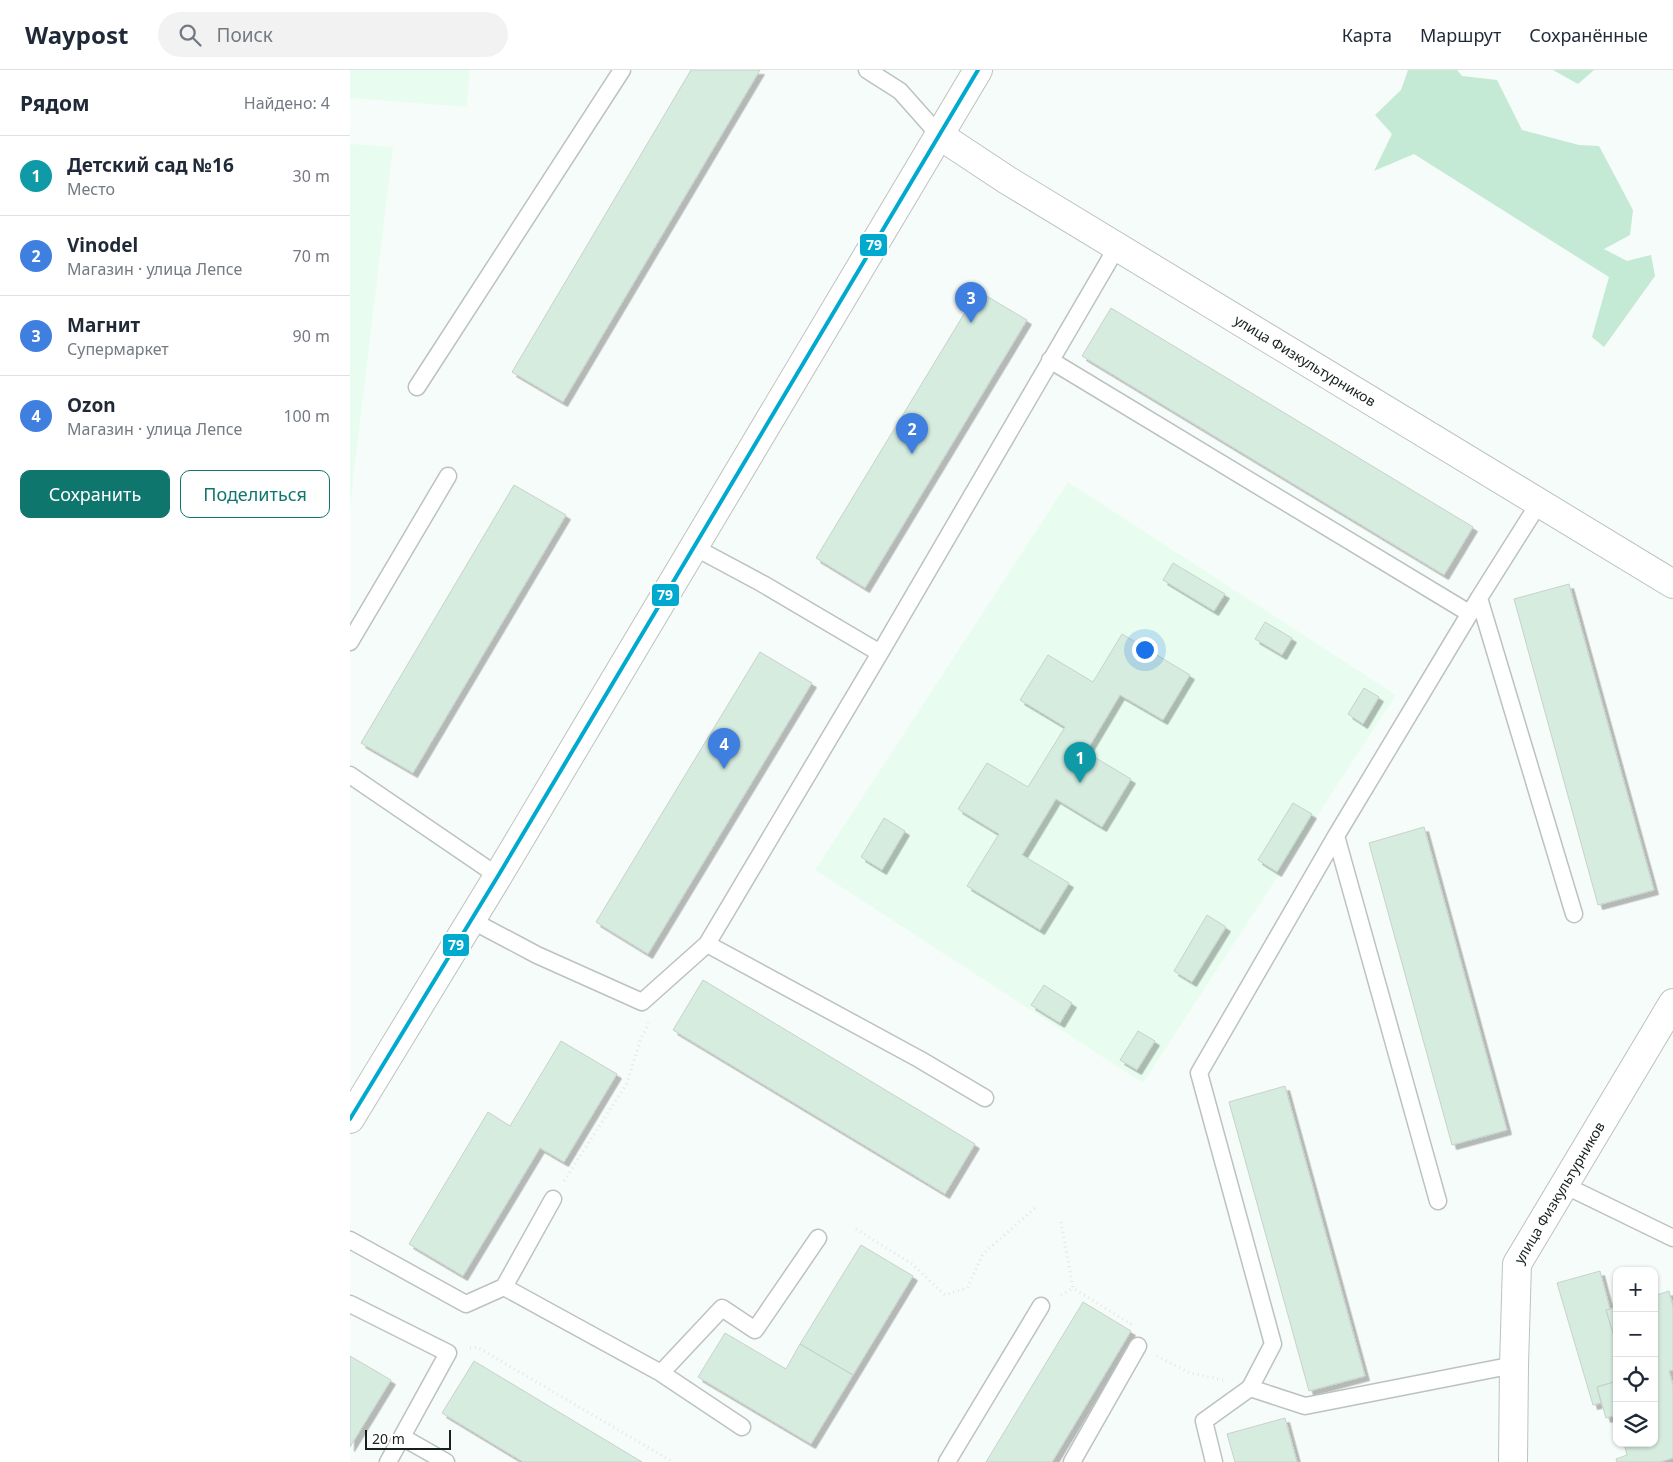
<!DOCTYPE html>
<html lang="ru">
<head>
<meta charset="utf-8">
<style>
  :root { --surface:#fff; --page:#f2f2f3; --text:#1f2937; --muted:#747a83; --line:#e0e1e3; --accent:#0f766e }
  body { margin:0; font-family:"Noto Sans",sans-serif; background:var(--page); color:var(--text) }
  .controls { position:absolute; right:15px; bottom:15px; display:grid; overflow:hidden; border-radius:10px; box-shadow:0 1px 4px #0004 }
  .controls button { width:45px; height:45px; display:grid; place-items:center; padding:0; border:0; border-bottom:1px solid var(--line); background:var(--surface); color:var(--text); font:25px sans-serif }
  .scale { position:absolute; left:15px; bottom:12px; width:86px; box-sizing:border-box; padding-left:5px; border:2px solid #17211b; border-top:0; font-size:14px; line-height:18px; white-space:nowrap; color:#17211b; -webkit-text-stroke:4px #fff; paint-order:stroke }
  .you { position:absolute; left:794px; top:579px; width:18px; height:18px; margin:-12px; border:4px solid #fff; border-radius:50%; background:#1a73e8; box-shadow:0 0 0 8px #1a73e833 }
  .badge { display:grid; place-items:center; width:32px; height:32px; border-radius:50%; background:var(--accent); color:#fff; font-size:16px; font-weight:700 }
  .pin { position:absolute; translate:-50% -41px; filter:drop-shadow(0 1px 2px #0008) }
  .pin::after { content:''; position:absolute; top:26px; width:18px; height:15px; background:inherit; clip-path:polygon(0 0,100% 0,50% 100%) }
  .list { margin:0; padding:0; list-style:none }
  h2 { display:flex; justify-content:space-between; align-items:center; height:65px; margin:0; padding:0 20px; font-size:21px }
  h2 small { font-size:16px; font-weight:400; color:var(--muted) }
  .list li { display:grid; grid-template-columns:32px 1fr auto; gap:15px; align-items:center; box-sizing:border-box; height:80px; padding:0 20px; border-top:1px solid var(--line) }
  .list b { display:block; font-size:19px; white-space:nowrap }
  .list p { margin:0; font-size:16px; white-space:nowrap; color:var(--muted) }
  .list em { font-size:16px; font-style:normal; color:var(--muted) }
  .actions { display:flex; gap:10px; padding:15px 20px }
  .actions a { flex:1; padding:11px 0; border:1px solid var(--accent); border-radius:10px; text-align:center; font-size:18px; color:var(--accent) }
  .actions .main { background:var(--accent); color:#fff }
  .icon { flex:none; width:28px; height:28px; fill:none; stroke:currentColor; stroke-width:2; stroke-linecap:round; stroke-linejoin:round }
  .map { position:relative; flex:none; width:1323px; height:1392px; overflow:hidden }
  header { display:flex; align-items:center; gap:30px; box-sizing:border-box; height:70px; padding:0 25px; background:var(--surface); border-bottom:1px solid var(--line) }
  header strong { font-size:24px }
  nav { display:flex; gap:28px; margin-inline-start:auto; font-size:18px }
  .search { width:350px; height:45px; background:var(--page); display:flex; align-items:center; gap:12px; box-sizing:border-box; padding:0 18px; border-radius:28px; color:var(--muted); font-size:19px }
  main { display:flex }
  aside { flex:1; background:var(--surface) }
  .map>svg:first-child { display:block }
  .built { fill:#e8fdf0 }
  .green { fill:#c4e9d4 }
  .building { fill:#d5ecdf; stroke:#c9d1cc; filter:url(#shadow) }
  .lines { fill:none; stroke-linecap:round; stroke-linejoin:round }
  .service-casing { stroke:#bcc3bf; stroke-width:19 }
  .minor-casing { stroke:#bcc3bf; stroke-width:30 }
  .secondary-casing { stroke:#bcc3bf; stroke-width:30 }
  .path { stroke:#e3e6e5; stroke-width:3; stroke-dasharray:1 4; stroke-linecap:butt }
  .service { stroke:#fefffe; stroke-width:16 }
  .minor { stroke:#fefffe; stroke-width:28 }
  .secondary { stroke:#fefffe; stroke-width:28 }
  .bus-1-casing { stroke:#fff; stroke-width:8 }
  .bus-1 { stroke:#00a9ce; stroke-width:4 }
  .labels { text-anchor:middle; stroke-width:5; stroke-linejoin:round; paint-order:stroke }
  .street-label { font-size:14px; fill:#17211b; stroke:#fff }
  .line-badge { stroke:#fff; stroke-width:2 }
  .badge-label { font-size:14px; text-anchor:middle; font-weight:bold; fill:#fff }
</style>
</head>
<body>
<header>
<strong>Waypost</strong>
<div class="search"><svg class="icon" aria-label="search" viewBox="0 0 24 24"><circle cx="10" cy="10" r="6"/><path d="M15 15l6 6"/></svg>Поиск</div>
<nav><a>Карта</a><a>Маршрут</a><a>Сохранённые</a></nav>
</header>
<main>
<aside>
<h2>Рядом<small>Найдено: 4</small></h2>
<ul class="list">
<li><span class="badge" style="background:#0f9aa8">1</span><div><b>Детский сад №16</b><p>Место</p></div><em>30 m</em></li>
<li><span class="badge" style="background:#3f7fe0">2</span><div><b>Vinodel</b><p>Магазин · улица Лепсе</p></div><em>70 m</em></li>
<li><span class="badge" style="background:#3f7fe0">3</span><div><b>Магнит</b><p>Супермаркет</p></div><em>90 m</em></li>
<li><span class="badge" style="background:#3f7fe0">4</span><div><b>Ozon</b><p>Магазин · улица Лепсе</p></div><em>100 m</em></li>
</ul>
<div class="actions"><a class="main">Сохранить</a><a>Поделиться</a></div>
</aside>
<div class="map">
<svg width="1323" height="1392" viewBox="0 0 1323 1392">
  <defs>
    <filter id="shadow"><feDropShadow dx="4.5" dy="4.5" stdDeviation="0" flood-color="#0004"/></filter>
  </defs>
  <rect width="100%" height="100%" fill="#f6fcf9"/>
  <path class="built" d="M 0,0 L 120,0 L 117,37 L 0,28 Z
    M 0,74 L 43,77 L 0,435 Z
    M 718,412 L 1046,625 L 793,1013 L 465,800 Z"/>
  <path class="green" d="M 1058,0 L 1107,0 L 1112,6 L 1147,10 L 1172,60 L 1229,75 L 1249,76 L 1283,140 L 1280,165 L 1254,179 L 1277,191 L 1301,185 L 1305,206 L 1254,277 L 1242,267 L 1259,207 L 1064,84 L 1024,101 L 1042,64 L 1025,45 L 1051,20 Z
    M 1203,0 L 1244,0 L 1228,14 Z"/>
  <path class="building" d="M 341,0 L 410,0 L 213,332 L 162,302 Z
    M 628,221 L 677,250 L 515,518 L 466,488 Z
    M 761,238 L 1123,457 L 1094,505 L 732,286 Z
    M 164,415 L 216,445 L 63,703 L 11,673 Z
    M 823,493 L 875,524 L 864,541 L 813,510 Z
    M 1219,514 L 1304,820 L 1248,835 L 1164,529 Z
    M 915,552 L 942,568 L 932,585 L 905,569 Z
    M 772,564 L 840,605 L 813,650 L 770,625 L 736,682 L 781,709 L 752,757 L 706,729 L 672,785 L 719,813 L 690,860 L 617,816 L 649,764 L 608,739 L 637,693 L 678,717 L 715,657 L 670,630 L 698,585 L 743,612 Z
    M 410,582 L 462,613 L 298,884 L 246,852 Z
    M 1014,618 L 1029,627 L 1013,654 L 998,644 Z
    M 943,733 L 962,744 L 927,802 L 908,790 Z
    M 534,748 L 555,761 L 532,800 L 511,787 Z
    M 1074,757 L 1157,1060 L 1102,1075 L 1019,773 Z
    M 857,845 L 876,857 L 842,912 L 824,901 Z
    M 353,910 L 625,1074 L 595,1124 L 323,960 Z
    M 694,915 L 722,933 L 710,953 L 681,935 Z
    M 788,961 L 805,971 L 787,1000 L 770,990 Z
    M 211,971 L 267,1004 L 214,1092 L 190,1078 L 113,1206 L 59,1174 L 138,1042 L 160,1056 Z
    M 935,1016 L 1015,1306 L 959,1321 L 879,1032 Z
    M 511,1175 L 563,1206 L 503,1305 L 450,1274 Z
    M 1250,1201 L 1260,1239 L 1256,1240 L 1267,1276 L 1267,1311 L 1247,1317 L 1251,1333 L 1243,1335 L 1207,1213 Z
    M 1319,1221 L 1323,1236 L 1323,1300 L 1319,1301 L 1323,1315 L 1323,1388 L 1310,1392 L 1267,1392 L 1266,1389 L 1277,1385 L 1274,1373 L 1304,1373 L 1304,1226 Z
    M 733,1232 L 781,1261 L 702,1392 L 636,1392 Z
    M 1267,1237 L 1267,1276 L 1256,1240 Z
    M 375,1263 L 436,1299 L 450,1274 L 503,1305 L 461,1374 L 348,1307 Z
    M 0,1286 L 41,1310 L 0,1377 Z
    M 124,1291 L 292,1392 L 173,1392 L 92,1343 Z
    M 1267,1311 L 1267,1349 L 1266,1345 L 1256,1348 L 1247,1317 Z
    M 935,1348 L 947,1392 L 885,1392 L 877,1364 Z"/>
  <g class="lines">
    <g class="service-casing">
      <path id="service" d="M 517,0 L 550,21 L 589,65
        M 700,290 L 1119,543
        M 67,317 L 272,0
        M 344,477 L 413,514 L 530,583
        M 1129,528 L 1189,433
        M 0,572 L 98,406
        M 0,705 L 148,806
        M 121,850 L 187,885 L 292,932 L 357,874 L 530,583 L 767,177
        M 357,874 L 569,989 L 635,1028
        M 1214,1115 L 1323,1168
        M 1088,1131 L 986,766 L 1129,528 L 1224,844
        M 0,1170 L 116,1234 L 154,1217 L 203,1129
        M 154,1217 L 311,1303 L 392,1357
        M 0,1234 L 98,1283 L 38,1392
        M 311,1303 L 372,1238 L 405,1260 L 468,1168
        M 900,1318 L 955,1336 L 1164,1295
        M 52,1367 L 96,1392
        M 597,1392 L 691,1236
        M 722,1392 L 788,1276
        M 864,1392 L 854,1351 L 900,1318 L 923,1274 L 849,1003 L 986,766"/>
    </g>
    <g class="minor-casing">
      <g id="minor">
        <path id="s1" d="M 589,65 L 657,110 L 1323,514"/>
        <path id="s2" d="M 1163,1392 L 1164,1295 L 1167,1194 L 1323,933"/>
      </g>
    </g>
    <g class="secondary-casing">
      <path id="secondary" d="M 0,1049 L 148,806 L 628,0"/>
    </g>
    <path class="path" d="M 214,1111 L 277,1013 L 291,968 L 298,955 L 298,953
      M 711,1152 L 723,1218 L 782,1255
      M 506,1159 L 562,1194 L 595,1225 L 617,1218 L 633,1184 L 686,1137
      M 711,1225 L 723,1218
      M 120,1278 L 127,1277 L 323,1392
      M 807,1286 L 840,1303 L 873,1310"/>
    <use href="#service" class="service"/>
    <use href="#minor" class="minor"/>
    <use href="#secondary" class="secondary"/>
    <g class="bus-1-casing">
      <path id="bus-1" d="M 0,1049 L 148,806 L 628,0"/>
    </g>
    <use href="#bus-1" class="bus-1"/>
  </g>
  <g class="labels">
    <g class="street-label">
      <text dy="5" stroke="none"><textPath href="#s1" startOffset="430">улица Физкультурников</textPath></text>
      <text dy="5" stroke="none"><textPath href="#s2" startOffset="281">улица Физкультурников</textPath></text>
    </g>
  </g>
  <g class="line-badge">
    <rect x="509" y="163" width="29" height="24" rx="5" fill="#00a9ce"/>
    <rect x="301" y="513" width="29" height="24" rx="5" fill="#00a9ce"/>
    <rect x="92" y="863" width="28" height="24" rx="5" fill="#00a9ce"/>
  </g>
  <g class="badge-label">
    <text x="524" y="180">79</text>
    <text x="315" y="530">79</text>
    <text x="106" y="880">79</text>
  </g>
</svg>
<div class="controls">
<button>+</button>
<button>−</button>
<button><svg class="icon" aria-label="locate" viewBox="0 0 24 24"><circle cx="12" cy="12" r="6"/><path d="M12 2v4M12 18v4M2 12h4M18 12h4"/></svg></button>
<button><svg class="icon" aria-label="layers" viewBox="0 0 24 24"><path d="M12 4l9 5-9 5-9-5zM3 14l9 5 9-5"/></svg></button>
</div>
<div class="scale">20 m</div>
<div class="you"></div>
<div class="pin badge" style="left:730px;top:713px;background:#0f9aa8">1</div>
<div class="pin badge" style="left:562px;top:384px;background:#3f7fe0">2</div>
<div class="pin badge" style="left:621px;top:253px;background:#3f7fe0">3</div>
<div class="pin badge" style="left:374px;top:699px;background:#3f7fe0">4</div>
</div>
</main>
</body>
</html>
